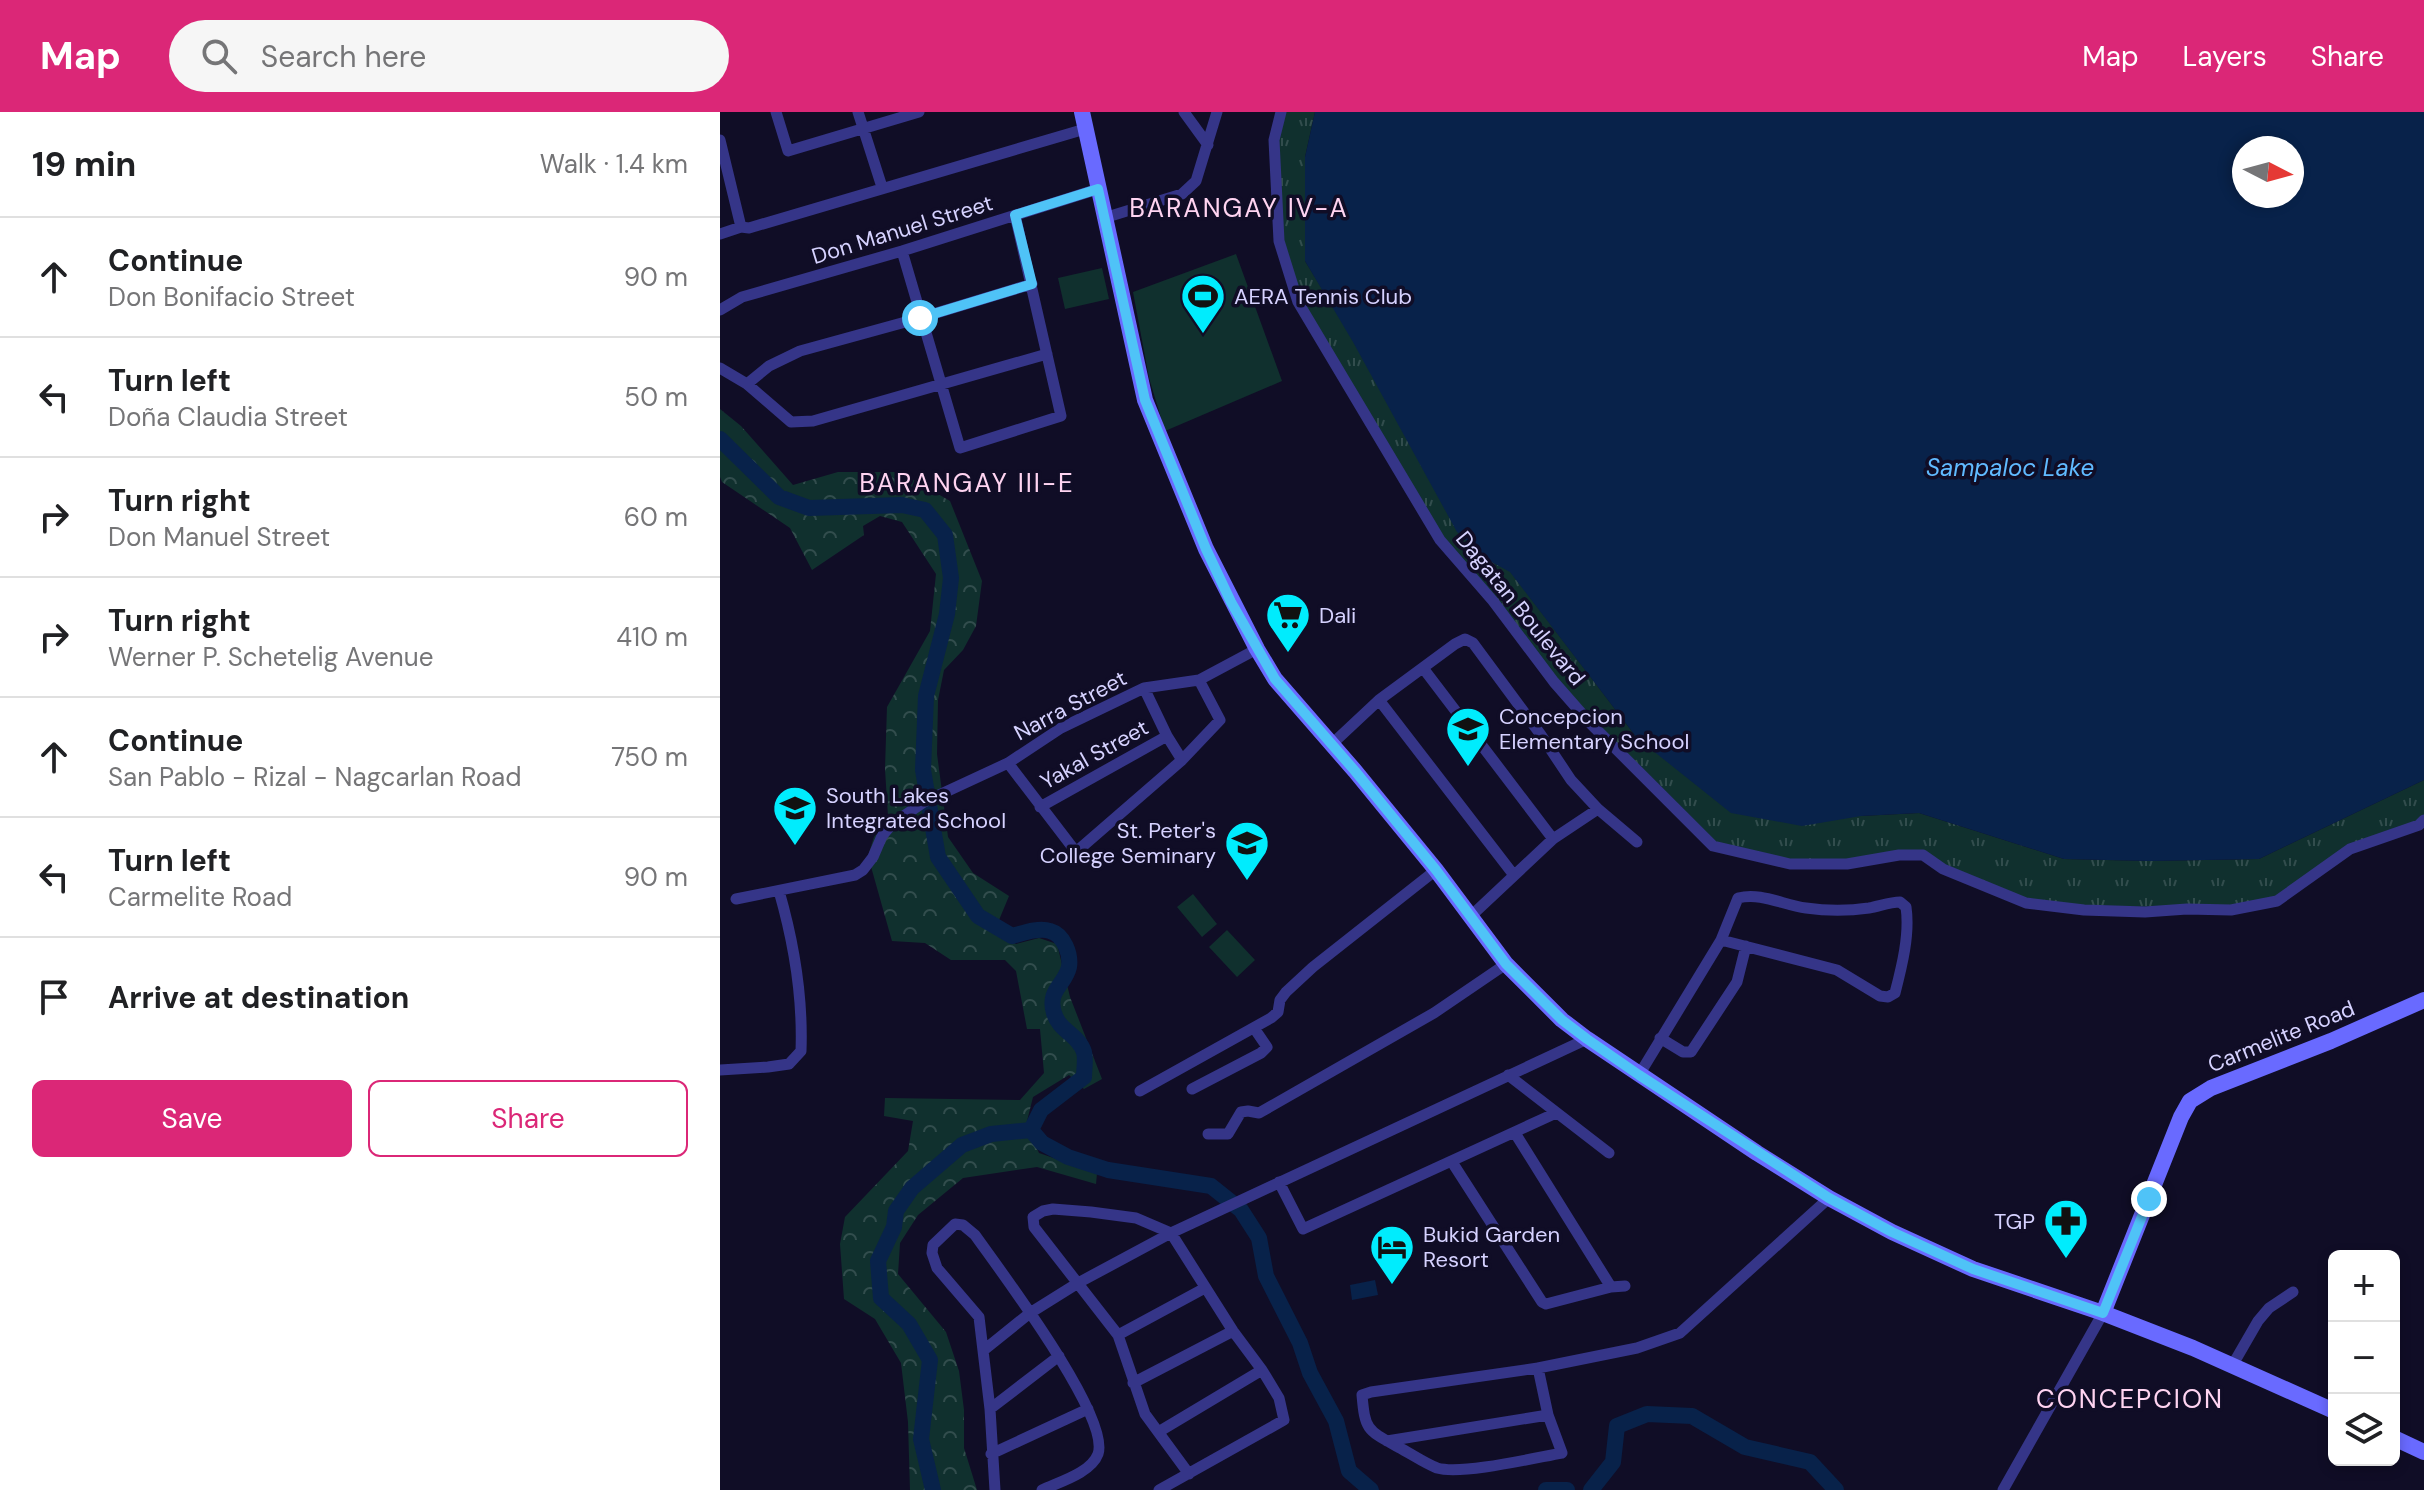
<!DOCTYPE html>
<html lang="en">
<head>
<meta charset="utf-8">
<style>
  :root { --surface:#fff; --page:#f6f6f6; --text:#202124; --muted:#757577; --line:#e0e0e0; --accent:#db2777 }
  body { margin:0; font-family:"DM Sans",sans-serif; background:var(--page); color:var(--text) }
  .controls { position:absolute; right:24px; bottom:24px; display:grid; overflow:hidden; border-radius:12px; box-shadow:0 4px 12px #0003 }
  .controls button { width:72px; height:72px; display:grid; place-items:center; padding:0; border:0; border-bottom:2px solid var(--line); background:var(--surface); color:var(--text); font:40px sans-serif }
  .compass { position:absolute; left:1512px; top:24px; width:72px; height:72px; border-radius:50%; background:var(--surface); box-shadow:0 4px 12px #0003; rotate:96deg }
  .stop { position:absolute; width:24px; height:24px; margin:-18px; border:6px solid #4fc3f7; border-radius:50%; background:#fff }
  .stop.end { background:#4fc3f7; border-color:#fff; box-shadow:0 2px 8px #0008 }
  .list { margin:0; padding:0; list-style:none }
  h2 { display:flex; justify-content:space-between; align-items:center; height:104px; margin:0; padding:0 32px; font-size:34px }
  h2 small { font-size:26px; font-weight:400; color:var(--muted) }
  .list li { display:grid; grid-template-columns:52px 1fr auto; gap:24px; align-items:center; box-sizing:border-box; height:120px; padding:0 32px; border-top:2px solid var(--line) }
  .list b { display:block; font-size:30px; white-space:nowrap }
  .list p { margin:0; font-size:26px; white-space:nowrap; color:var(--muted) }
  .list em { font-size:26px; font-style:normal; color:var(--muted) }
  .actions { display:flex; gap:16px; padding:24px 32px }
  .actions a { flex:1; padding:18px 0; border:2px solid var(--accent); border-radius:12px; text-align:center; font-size:28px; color:var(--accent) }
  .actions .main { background:var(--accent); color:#fff }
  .icon { flex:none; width:44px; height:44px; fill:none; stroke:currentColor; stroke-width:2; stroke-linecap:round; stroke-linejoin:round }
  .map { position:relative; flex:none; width:1704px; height:1378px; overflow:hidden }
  header { display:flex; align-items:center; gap:48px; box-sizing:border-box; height:112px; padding:0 40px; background:var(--accent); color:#fff }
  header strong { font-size:38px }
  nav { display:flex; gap:44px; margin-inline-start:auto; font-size:28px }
  .search { width:560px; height:72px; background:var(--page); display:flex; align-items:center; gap:20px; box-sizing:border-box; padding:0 28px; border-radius:44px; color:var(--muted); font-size:30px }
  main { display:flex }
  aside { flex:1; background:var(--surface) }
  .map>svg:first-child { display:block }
  .grass { fill:#10302e }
  .forest { fill:url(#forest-crowns) }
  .park { fill:url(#park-tufts) }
  .water { fill:#08224a; fill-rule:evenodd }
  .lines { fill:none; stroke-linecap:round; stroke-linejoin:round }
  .river { stroke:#08224a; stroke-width:16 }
  .street { stroke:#353588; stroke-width:11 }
  .secondary { stroke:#696aff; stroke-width:16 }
  .route { stroke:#4fc3f7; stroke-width:10 }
  .labels { text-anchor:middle; stroke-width:7; stroke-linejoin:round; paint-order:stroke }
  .street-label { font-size:22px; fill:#d6d2ff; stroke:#100d26 }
  .poi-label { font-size:22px; fill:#d6d2ff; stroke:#100d26; text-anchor:start }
  .water-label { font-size:24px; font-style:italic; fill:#60baff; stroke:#100d26 }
  .quarter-label { font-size:26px; letter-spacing:2px; fill:#ffd4f1; stroke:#100d26 }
</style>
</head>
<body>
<header>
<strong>Map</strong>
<div class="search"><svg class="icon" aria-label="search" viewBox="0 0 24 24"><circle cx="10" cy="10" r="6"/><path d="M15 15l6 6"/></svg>Search here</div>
<nav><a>Map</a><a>Layers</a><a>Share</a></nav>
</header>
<main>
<aside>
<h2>19 min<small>Walk · 1.4 km</small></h2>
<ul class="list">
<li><svg class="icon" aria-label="ahead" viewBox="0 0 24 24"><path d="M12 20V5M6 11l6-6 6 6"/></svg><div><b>Continue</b><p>Don Bonifacio Street</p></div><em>90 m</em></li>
<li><svg class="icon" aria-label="left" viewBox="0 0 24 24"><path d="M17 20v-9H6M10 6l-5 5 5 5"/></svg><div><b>Turn left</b><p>Doña Claudia Street</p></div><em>50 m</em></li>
<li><svg class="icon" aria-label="right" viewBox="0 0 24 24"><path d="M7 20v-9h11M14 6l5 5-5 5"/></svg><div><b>Turn right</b><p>Don Manuel Street</p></div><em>60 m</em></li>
<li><svg class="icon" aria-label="right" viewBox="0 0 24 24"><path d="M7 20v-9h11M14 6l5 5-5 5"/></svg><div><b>Turn right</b><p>Werner P. Schetelig Avenue</p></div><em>410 m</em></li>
<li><svg class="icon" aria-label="ahead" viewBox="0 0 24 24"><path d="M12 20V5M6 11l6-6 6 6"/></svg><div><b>Continue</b><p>San Pablo - Rizal - Nagcarlan Road</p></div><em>750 m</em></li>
<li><svg class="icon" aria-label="left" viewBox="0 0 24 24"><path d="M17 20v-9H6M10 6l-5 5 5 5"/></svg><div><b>Turn left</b><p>Carmelite Road</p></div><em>90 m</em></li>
<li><svg class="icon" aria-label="arrive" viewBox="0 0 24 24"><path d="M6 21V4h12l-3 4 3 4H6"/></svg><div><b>Arrive at destination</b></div></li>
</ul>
<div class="actions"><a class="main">Save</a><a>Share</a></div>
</aside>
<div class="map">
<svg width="1704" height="1378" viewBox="0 0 1704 1378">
  <defs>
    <pattern id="forest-crowns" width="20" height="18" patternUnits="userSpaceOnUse" patternTransform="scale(2)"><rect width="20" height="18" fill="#10302e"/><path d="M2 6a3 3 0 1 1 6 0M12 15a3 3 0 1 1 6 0" fill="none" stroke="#324d4d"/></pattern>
    <pattern id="park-tufts" width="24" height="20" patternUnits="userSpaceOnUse" patternTransform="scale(2)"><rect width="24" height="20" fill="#10302e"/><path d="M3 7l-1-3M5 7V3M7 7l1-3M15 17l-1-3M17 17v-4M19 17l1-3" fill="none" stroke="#324d4d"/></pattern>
  </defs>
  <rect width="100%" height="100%" fill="#100d26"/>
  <path class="grass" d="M 516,142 L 562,269 L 445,319 L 429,266 L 413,180 Z
    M 382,156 L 389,187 L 345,197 L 338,166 Z
    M 473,782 L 497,812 L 482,825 L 457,795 Z
    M 507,818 L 535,848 L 517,865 L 489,835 Z"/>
  <path class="forest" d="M 0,297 L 21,314 L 73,373 L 118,360 L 180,360 L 230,389 L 262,469 L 256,514 L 243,538 L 224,558 L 218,588 L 217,642 L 228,725 L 253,761 L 289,784 L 274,820 L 296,832 L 319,826 L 337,832 L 350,885 L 382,967 L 364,977 L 349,963 L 313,985 L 306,1013 L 319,1041 L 377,1061 L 376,1072 L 317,1055 L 243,1066 L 198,1103 L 180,1131 L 178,1162 L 226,1220 L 239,1259 L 244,1298 L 244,1336 L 257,1378 L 190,1378 L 188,1310 L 181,1251 L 155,1207 L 124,1187 L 120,1132 L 125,1105 L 188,1039 L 193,1009 L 164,1004 L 165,986 L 300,988 L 324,961 L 320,917 L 307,917 L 296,859 L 285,848 L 231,848 L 205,831 L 172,829 L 148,744 L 154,725 L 168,704 L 165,657 L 167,595 L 210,519 L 216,462 L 182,410 L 160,404 L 143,414 L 144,423 L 92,458 L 70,416 L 2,370 L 0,365 Z"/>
  <path class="park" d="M 561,0 L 595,0 L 585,45 L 585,149 L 768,448 L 790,459 L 917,626 L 1141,704 L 1199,701 L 1344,747 L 1430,749 L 1539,747 L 1704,668 L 1704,708 L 1630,737 L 1557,789 L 1511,798 L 1306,791 L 1203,743 L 1070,752 L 993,734 L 870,611 L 720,428 L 578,190 L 559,129 L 554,28 Z"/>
  <path class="water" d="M 595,0 L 1704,0 L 1704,668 L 1539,747 L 1430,749 L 1344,747 L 1199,701 L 1141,704 L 1082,714 L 1011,701 L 917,626 L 790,460 L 768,448 L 737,420 L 633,230 L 585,149 L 585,45 ZM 1572,36 L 1572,84 L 1524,84 L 1524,36 Z
    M 655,1168 L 658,1183 L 632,1188 L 630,1173 Z"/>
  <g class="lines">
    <path class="river" d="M 0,327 L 59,385 L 89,396 L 182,393 L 205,398 L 225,423 L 231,466 L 227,502 L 206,584 L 203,658 L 218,745 L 258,804 L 292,824 C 303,821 319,815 330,819 C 344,823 351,842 349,855 C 345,873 327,878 334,901 C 339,919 359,923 364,940 C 366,947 364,958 364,965 L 321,998 L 311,1018
      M 311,1018 L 322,1031 L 348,1045 L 388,1058 L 491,1074 L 521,1098 L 539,1126 L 546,1164 L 580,1231 L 590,1261 L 616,1309 L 629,1359 L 651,1378
      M 213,1378 L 201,1327 L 210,1248 L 189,1212 L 161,1186 L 158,1149 L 174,1115 L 176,1099 L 192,1076 L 242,1033 L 271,1022 L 311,1018
      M 826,1378 L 847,1378
      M 871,1378 L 893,1350 L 897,1314 L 927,1302 L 972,1304 L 1025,1335 L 1090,1350 L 1116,1378"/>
    <path class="street" d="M 56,0 L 68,39 L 199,0
      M 138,0 L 162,75
      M 464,0 L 488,33
      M 561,0 L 554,28 L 559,129 L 578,190 L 720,428 L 773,489 L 834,570 L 870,611 L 993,734 L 1070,752 L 1127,752 L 1179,743 L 1203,743 L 1223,757 L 1306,791 L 1364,798 L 1425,800 L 1467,797 L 1511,798 L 1557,789 L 1630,737 L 1699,713 L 1704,708
      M 0,28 L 21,115
      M 384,106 L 462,82 L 476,69 L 497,0
      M 0,122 L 21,115 L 29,116 L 365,17
      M 182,139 L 240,336 L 341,304 L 295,103
      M 0,198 L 22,185 L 182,139 L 378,77
      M 0,256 L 27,272 L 71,310 L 93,309 L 327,242
      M 27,272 L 49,254 L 80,239 L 200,206 L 312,172
      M 703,556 L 833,727
      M 424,576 L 447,624 L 462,648
      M 659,588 L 793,762
      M 612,632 L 659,588 L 735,532 L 745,527 L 753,531 L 821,623 L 851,668 L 878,697 L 917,730
      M 288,651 L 356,740 L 462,648 L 500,608 L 479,568
      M 320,695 L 447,624
      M 16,787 L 135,763 L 143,758 L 153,745 L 162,724 L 172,712 L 204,690 L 288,651 L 341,616 L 424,576 L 479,568 L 537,537
      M 751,804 L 833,727 L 878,697
      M 940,926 L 963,940 L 971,940 L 1017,870 L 1026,834
      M 0,958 L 48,955 L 69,952 L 81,939 C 83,884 74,831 59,779
      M 788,963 L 889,1041
      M 919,963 L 1001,828 L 1018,786 C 1041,780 1063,793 1086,796 C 1106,799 1129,799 1149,796 C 1160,794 1170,790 1180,790 L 1186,795 C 1190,822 1182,854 1175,881 L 1168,885 L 1160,884 L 1117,858 L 1001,828
      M 472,977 L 541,941 L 547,935 L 534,916
      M 420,979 L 551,906 L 558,900 L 560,888 L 566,880 L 593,855 L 716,758
      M 795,1021 L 891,1175
      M 488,1022 L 508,1022 L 521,1000 L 528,999 L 539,1001 L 714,901 L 786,852
      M 732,1050 L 822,1190 L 826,1192 L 891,1175 L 905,1174
      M 559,1070 L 583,1117 L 836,1001
      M 398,1223 L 485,1176
      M 264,1238 L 310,1201 L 358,1171 L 451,1121 L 867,927
      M 1512,1254 L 1538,1209 L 1549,1196 L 1573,1180
      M 818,1256 L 828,1303 L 842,1341 C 814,1346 742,1363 717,1356 C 704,1351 690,1341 678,1335 C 647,1318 645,1318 642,1283 L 651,1280 L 818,1256 L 917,1236 L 960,1221 L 1109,1086
      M 413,1271 L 513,1219
      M 270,1297 L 339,1244
      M 440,1319 L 542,1258
      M 667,1329 L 828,1303
      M 271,1342 L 368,1297
      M 275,1378 L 270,1297 L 259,1205 L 217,1156 L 212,1141 L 213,1133 L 235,1112 L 243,1113 L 255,1123 C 279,1157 391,1305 378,1342 C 371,1361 339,1370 322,1378
      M 439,1378 L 564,1308 L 559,1286 L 542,1258 L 513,1219 L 451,1121 L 416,1106 L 371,1100 L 333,1097 L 323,1099 L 313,1105 L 314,1115 L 398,1223 L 425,1302 L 469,1362
      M 1283,1378 L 1383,1201"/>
    <path class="secondary" d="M 362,0 L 425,288 L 486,437 L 537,537 L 555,567 L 635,659 L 716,758 L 786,852 L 842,908 L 867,927 L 1037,1041 L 1109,1086 L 1172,1120 L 1253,1157 L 1383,1201 L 1473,1236 L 1614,1299
      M 1383,1201 L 1461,1005 L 1470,989 L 1491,976 L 1611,929 L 1704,888
      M 1674,1326 L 1704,1340"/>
  </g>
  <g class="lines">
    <path class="route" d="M 200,206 L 312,172 L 295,103 L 378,77 L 425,288 L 486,437 L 511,490 L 555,567 L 635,659 L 716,758 L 786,852 L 842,908 L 867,927 L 919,963 L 1109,1086 L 1172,1120 L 1253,1157 L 1383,1201 L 1429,1087"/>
  </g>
  <defs>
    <g id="stadium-pin" transform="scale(2.3)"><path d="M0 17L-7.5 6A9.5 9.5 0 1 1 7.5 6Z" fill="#00ecfd" stroke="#100d26"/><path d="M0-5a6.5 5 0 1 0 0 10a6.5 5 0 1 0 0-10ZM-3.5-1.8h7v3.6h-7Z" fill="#111"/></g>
    <g id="supermarket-pin" transform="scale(2.3)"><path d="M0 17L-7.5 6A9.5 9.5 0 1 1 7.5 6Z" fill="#00ecfd" stroke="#100d26"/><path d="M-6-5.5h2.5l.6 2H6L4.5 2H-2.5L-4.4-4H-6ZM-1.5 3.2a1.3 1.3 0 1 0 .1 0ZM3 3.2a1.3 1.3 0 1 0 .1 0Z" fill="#111"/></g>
    <g id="school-pin" transform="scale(2.3)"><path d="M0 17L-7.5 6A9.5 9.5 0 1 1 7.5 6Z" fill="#00ecfd" stroke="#100d26"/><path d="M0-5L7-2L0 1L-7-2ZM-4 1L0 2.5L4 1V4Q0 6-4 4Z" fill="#111"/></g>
    <g id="university-pin" transform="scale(2.3)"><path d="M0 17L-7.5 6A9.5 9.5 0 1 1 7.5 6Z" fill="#00ecfd" stroke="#100d26"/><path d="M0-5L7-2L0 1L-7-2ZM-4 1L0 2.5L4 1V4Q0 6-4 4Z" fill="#111"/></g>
    <g id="pharmacy-pin" transform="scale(2.3)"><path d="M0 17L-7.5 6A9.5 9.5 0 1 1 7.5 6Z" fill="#00ecfd" stroke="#100d26"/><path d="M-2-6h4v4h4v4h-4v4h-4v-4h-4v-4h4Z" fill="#111"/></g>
    <g id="hotel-pin" transform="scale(2.3)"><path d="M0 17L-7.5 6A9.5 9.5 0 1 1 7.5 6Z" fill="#00ecfd" stroke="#100d26"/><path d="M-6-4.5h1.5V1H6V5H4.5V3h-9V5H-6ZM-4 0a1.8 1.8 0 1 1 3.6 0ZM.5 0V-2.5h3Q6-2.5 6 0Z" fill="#111"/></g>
  </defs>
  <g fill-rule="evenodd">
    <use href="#stadium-pin" x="483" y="184"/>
    <use href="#supermarket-pin" x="568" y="503"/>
    <use href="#school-pin" x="748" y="617"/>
    <use href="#school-pin" x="75" y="696"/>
    <use href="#university-pin" x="527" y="731"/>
    <use href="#pharmacy-pin" x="1346" y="1109"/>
    <use href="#hotel-pin" x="672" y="1135"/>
  </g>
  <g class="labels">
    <g class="street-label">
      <text transform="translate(182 117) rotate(-17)" y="8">Don Manuel Street</text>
      <text transform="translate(801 496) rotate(51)" y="8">Dagatan Boulevard</text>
      <text transform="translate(350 593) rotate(-28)" y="8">Narra Street</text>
      <text transform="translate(374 642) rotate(-29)" y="8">Yakal Street</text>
      <text transform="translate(1561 924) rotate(-22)" y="8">Carmelite Road</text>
    </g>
    <g class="poi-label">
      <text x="514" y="192">AERA Tennis Club</text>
      <text x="599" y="511">Dali</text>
      <text x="779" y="612">Concepcion<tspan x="779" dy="25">Elementary School</tspan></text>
      <text x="106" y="691">South Lakes<tspan x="106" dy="25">Integrated School</tspan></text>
      <text x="496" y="726" text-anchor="end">St. Peter's<tspan x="496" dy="25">College Seminary</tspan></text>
      <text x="1315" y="1117" text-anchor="end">TGP</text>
      <text x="703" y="1130">Bukid Garden<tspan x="703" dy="25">Resort</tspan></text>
    </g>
    <g class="water-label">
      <text x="1290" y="364">Sampaloc Lake</text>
    </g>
    <g class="quarter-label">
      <text x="519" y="105">BARANGAY IV-A</text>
      <text x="247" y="380">BARANGAY III-E</text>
      <text x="1410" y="1296">CONCEPCION</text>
    </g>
  </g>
</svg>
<div class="controls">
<button>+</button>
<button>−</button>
<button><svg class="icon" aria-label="layers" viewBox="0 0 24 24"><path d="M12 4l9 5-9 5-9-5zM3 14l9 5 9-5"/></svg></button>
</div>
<svg class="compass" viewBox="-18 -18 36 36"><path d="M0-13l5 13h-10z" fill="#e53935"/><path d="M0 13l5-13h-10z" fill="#757577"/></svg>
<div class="stop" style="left:200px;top:206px"></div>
<div class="stop end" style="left:1429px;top:1087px"></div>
</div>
</main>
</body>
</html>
